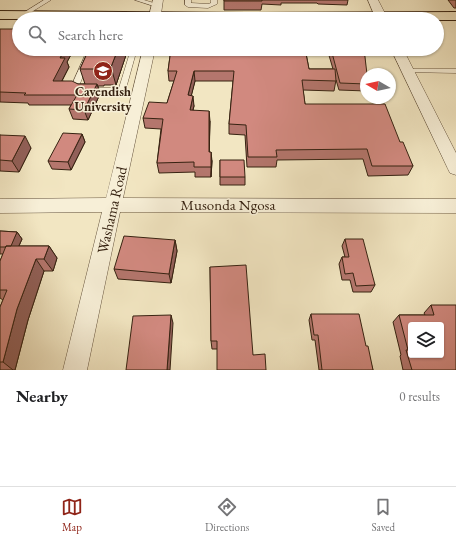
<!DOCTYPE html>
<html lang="en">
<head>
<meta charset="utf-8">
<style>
  :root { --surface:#fff; --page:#f6f6f6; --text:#202124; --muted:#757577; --line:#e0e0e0; --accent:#8f2418 }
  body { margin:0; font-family:"EB Garamond",serif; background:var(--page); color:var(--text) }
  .controls { position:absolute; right:12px; bottom:12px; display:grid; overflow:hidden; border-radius:4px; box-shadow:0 1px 3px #0004 }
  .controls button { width:36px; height:36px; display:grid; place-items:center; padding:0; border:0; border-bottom:1px solid var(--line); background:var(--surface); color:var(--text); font:20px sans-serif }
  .compass { position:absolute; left:360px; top:68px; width:36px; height:36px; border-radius:50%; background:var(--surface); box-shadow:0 1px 3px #0004; rotate:279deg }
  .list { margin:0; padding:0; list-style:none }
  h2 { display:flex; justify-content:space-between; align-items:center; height:52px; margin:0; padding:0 16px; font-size:17px }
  h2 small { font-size:13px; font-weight:400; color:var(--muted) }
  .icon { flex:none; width:22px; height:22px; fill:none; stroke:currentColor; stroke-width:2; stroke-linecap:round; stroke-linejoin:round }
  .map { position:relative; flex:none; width:456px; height:370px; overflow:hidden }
  .search { position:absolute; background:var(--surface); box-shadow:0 1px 3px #0004; left:12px; right:12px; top:12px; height:44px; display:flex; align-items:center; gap:10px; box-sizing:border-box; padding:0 14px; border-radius:22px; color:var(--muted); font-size:15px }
  .sheet { height:116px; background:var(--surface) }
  nav { display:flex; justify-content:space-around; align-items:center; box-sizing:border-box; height:56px; border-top:1px solid var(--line); background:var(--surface); font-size:11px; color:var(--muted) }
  nav a { display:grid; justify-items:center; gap:2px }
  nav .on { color:var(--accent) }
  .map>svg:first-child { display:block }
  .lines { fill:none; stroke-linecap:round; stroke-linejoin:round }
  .service-casing { stroke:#65533d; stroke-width:1 }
  .minor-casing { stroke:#65533d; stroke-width:1 }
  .primary-casing { stroke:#362211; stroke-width:2 }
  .service { fill:#f7efd7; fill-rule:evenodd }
  .minor { fill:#f7efd7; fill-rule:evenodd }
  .primary { fill:#f2e6c2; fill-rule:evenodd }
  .wall { fill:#b4766d; stroke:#362211; fill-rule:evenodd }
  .shaded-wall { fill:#926059; stroke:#362211 }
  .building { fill:#d1897f; stroke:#362211; fill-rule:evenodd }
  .labels { text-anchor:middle; stroke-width:3; stroke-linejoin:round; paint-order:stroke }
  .far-poi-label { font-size:13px; font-weight:bold; fill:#362211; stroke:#f7efd7 }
  .street-label { font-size:15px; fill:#362211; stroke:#f7efd7 }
</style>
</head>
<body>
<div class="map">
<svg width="456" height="370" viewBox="0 0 456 370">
  <rect width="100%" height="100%" fill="#f2e6c2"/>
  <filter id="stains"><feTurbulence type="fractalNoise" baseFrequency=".005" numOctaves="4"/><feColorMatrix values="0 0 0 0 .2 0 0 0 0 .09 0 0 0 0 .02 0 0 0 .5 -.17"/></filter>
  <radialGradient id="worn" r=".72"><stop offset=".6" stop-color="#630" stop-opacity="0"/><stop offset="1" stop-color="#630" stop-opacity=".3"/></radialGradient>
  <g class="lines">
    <g class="service-casing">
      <path id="service" d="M 44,0 L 51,0 L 25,16 L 20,15 Z
        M 135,0 L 144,0 L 160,5 L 157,7 Z
        M 185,0 L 191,0 L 191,3 L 208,4 L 211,3 L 211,0 L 217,0 L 217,4 L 208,8 L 188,7 L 185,5 Z
        M 88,49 L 94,49 L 79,86 L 82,88 L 119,88 L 131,49 L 137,49 L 125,92 L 81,92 L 71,87 Z
        M 408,69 L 456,69 L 456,73 L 406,72 L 405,71 Z"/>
    </g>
    <g class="minor-casing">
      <path id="minor" d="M 153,0 L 163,0 L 161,14 L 169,17 L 171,19 L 151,18 L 149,16 Z
        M 368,0 L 378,0 L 388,19 L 376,19 Z
        M 143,49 L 155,49 L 123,198 L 456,199 L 456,213 L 120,212 L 87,370 L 63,370 L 102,212 L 0,213 L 0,199 L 106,198 Z
        M 391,49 L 403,49 L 456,153 L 456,175 L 450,173 L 448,169 Z"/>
    </g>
    <g class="primary-casing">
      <path id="primary" d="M 0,11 L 246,13 L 456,12 L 456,20 L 437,20 L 437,19 L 0,19 Z"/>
    </g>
    <use href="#service" class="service"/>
    <use href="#minor" class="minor"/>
    <use href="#primary" class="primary"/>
  </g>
  <path class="wall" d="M 224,0 L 348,0 L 347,5 L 318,4 L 317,3 L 281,3 L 281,5 L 262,4 L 261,10 L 224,10 Z
    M 448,0 L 456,0 L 456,8 L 454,8 Z
    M 0,29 L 19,49 L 74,49 L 67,62 L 69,67 L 62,81 L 78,84 L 85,84 L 80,69 L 89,49 L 128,49 L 116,85 L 104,85 L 104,86 L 98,86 L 100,94 L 88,120 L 73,119 L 69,109 L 71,105 L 29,105 L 28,103 L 0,102 Z
    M 171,49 L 364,49 L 366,74 L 366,91 L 339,90 L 336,80 L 334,91 L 303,90 L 305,104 L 400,142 L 413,166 L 408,175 L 368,176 L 363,159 L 277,160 L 276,167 L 247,167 L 245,135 L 229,134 L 229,124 L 233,81 L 195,81 L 191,96 L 194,106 L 193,110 L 210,121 L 209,152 L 212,161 L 211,177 L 195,177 L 195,172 L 159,173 L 157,163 L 161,129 L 145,128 L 143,118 L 167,103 L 174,81 L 169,81 L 168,71 ZM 328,52 L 333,69 L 309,69 L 306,53 L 328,53 Z
    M 82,134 L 85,142 L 71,170 L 52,169 L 48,161 Z
    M 0,135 L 31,148 L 19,172 L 0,171 Z
    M 220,160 L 245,177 L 245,185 L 220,185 Z
    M 0,231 L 17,232 L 22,239 L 19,246 L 49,246 L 57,258 L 53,271 L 44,271 L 28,320 L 15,370 L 0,370 L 0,307 L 3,300 L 0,298 L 0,261 L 3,254 L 0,254 Z
    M 345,239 L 375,285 L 371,292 L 353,292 L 350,280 L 342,280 L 339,264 L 342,257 L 345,257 L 342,246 Z
    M 175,240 L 177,251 L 171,283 L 118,279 L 114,269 Z
    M 210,267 L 253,355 L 266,370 L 217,349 L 212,349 L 211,341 Z
    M 431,305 L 456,370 L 403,370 L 400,356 L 401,355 L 393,322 L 399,315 L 425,315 L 424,313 Z
    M 311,314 L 366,346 L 373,370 L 319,370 L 315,340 L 312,340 L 309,320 Z"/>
  <path class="shaded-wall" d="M 65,49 L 74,49 L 67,62 L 69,67 L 57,90 L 53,81 L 60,58 Z
    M 118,49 L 128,49 L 116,85 L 111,67 Z
    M 194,71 L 195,81 L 189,105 L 188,95 Z
    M 97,84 L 100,94 L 88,120 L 84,110 Z
    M 193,96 L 194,106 L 190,120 L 190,110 Z
    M 209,111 L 210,121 L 209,161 Z
    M 82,134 L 85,142 L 71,170 L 68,162 Z
    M 25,136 L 31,148 L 19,172 L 12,161 Z
    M 211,152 L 212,161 L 211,177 Z
    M 17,232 L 22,239 L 15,254 L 10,247 Z
    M 175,240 L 177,251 L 171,283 L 169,274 Z
    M 49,246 L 57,258 L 53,271 L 44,259 Z
    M 36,259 L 44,271 L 28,320 L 15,370 L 13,370 L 3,362 L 17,309 Z
    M 171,315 L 173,323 L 170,370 L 167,370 Z"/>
  <path class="building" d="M 224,0 L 262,0 L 262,1 L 224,1 Z
    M 0,29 L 19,29 L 19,49 L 65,49 L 60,58 L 65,58 L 53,81 L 72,81 L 78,84 L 97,84 L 84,110 L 69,109 L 77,95 L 24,95 L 26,93 L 0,92 Z
    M 89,49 L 118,49 L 111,67 L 99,67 L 99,69 L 80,69 Z
    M 171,49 L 305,49 L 309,69 L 335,69 L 336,81 L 302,80 L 305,104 L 385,104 L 400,142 L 403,142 L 413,166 L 372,166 L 367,149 L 276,150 L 277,157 L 248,157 L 246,125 L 229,124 L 234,71 L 194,71 L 188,95 L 193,96 L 190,110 L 209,111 L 209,152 L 211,152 L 211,167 L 194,167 L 194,162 L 157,163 L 163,119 L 143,118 L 149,102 L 167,103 L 177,71 L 168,71 Z
    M 331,49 L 364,49 L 367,74 L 366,74 L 366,84 L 340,83 Z
    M 63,133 L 82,134 L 68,162 L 48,161 Z
    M 0,135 L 25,136 L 12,161 L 0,160 Z
    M 220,160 L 244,160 L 245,177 L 220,177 Z
    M 0,231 L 17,232 L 11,246 L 6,246 L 6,247 L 0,247 Z
    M 124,236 L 175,240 L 169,274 L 114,269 Z
    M 345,239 L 363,239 L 375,285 L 356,286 L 353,273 L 345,274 L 342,257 L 349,257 Z
    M 6,246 L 49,246 L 44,259 L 36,259 L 17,309 L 3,362 L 0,362 L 0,307 L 7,290 L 0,290 L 0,261 Z
    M 246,265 L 253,355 L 265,354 L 266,370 L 217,370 L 217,341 L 211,341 L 210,267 Z
    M 431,305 L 456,305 L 456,370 L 412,370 L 406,350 L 408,350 L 399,315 L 434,315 ZM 411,325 L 441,325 L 441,355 L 411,355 Z
    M 311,314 L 359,314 L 366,346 L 368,346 L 373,370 L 322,370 L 318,335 L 314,335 Z
    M 171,315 L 167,370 L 126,370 L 133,316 Z"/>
  <defs>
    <g id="university-disc" transform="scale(1)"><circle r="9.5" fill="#8f2418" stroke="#f7efd7"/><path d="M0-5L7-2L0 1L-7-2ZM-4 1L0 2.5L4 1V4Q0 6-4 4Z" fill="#fff"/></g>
  </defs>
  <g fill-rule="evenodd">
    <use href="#university-disc" x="103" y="71"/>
  </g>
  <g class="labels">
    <g class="far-poi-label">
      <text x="103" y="96">Cavendish<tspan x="103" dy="15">University</tspan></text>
    </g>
    <g class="street-label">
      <text x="228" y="210">Musonda Ngosa</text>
      <text transform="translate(112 210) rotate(-77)" y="5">Washama Road</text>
    </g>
  </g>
  <rect width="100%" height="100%" filter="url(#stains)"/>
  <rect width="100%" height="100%" fill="url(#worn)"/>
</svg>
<div class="controls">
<button><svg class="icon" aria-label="layers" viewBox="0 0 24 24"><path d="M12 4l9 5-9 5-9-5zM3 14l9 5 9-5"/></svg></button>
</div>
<svg class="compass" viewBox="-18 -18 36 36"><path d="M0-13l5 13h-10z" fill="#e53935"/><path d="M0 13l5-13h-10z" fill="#757577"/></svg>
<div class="search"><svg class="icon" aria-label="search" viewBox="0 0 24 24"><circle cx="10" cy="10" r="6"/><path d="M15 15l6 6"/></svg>Search here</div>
</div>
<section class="sheet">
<h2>Nearby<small>0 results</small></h2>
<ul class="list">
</ul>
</section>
<nav>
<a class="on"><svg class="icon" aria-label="map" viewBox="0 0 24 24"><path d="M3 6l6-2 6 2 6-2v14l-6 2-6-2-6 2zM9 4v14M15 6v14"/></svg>Map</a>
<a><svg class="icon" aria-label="directions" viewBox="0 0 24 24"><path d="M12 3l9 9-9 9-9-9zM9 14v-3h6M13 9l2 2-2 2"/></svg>Directions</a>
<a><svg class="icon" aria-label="saved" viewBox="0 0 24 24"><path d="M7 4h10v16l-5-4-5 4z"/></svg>Saved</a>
</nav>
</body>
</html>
